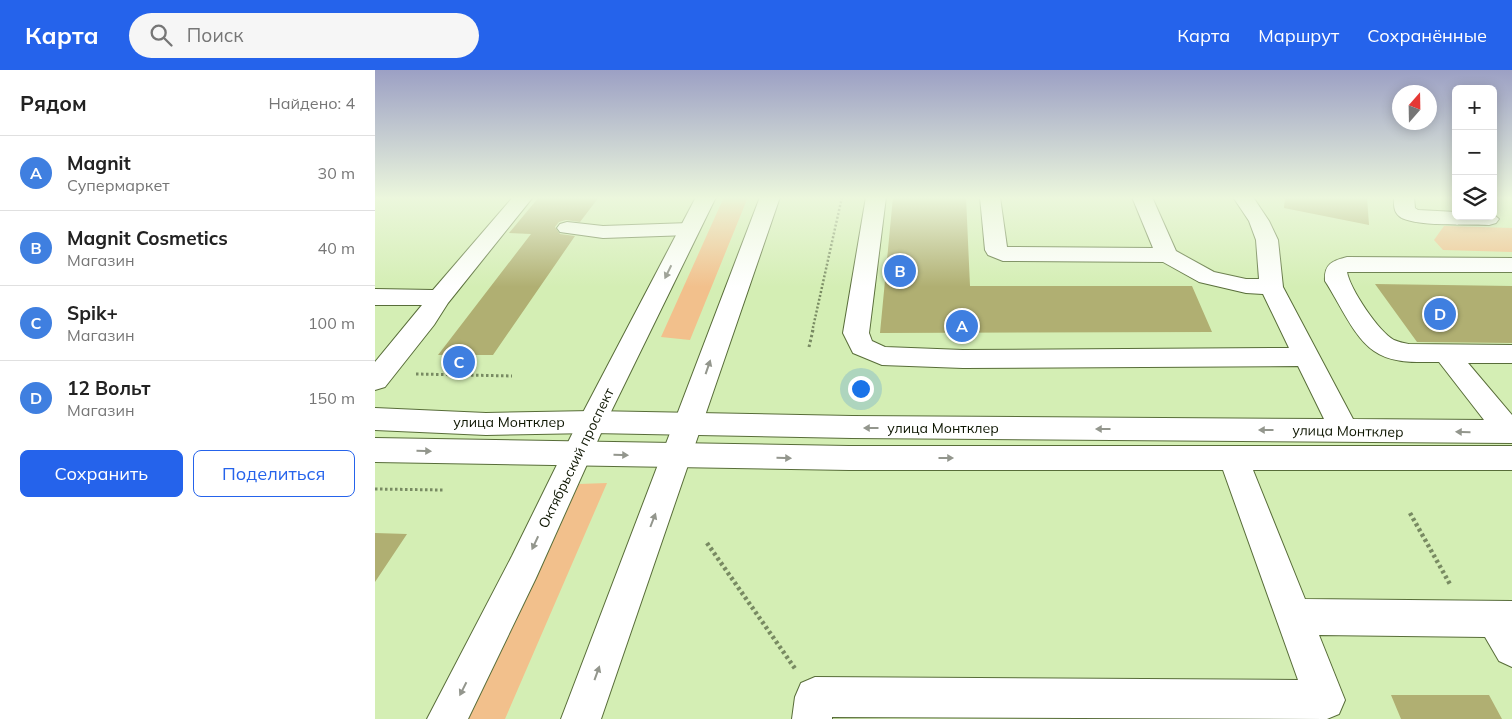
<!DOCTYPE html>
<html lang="ru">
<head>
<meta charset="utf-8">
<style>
  :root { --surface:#fff; --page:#f6f6f6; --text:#222; --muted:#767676; --line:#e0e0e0; --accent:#2563eb }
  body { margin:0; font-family:Mulish,sans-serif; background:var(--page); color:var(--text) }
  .controls { position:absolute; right:15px; top:15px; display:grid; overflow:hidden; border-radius:8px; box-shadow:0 2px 12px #0003 }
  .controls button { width:45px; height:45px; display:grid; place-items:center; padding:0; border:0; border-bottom:1px solid var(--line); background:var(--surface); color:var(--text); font:25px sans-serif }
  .compass { position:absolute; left:1017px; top:15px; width:45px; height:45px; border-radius:50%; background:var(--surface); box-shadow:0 2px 12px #0003; rotate:20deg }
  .you { position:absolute; left:485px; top:318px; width:18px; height:18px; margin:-12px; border:4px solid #fff; border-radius:50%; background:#1a73e8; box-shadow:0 0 0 8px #1a73e833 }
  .badge { display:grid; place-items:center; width:32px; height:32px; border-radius:50%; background:var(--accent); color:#fff; font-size:16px; font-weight:700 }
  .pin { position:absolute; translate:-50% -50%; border:2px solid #fff; box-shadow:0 1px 5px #0006 }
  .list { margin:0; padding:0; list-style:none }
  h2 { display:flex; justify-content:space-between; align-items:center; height:65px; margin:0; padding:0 20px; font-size:21px }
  h2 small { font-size:16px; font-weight:400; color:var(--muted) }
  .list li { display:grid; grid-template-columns:32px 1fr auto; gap:15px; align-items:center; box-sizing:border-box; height:75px; padding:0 20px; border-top:1px solid var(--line) }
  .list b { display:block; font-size:19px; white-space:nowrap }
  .list p { margin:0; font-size:16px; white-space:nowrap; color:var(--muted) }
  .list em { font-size:16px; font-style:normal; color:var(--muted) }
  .actions { display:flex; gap:10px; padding:15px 20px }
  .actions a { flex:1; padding:11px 0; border:1px solid var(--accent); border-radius:8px; text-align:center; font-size:18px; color:var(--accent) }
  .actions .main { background:var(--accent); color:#fff }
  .icon { flex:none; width:28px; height:28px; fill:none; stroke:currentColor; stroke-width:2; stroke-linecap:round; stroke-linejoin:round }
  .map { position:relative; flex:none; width:1137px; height:649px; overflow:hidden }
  header { display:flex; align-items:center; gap:30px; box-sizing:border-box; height:70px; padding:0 25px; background:var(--accent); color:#fff }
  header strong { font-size:24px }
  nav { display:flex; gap:28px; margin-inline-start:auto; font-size:18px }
  .search { width:350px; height:45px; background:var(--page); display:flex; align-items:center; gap:12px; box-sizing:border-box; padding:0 18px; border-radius:28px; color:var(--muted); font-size:19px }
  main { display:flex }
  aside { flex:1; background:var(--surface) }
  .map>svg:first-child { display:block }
  .green { fill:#f2c08c }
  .building { fill:#b0af72 }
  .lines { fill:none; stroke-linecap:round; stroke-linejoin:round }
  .minor-casing { stroke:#586d39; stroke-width:2 }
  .major-casing { stroke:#586d39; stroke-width:2 }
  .path-far2 { stroke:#788a62; stroke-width:2.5; stroke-dasharray:2 2; stroke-linecap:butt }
  .path-far1 { stroke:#788a62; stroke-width:3; stroke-dasharray:2.5 2.5; stroke-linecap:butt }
  .path { stroke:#788a62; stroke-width:4.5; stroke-dasharray:3 3; stroke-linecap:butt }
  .minor { fill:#fff; fill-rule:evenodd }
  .major { fill:#fff; fill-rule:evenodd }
  .oneway { fill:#93968d }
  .labels { text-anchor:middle; stroke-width:4; stroke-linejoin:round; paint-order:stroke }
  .street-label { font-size:14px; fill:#0e1602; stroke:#fff }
</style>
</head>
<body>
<header>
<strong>Карта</strong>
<div class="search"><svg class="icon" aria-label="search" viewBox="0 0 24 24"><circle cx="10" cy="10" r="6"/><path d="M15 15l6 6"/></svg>Поиск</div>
<nav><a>Карта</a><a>Маршрут</a><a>Сохранённые</a></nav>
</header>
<main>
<aside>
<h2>Рядом<small>Найдено: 4</small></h2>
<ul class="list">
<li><span class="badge" style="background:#3f7fe0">A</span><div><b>Magnit</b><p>Супермаркет</p></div><em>30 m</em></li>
<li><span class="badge" style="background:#3f7fe0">B</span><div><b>Magnit Cosmetics</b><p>Магазин</p></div><em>40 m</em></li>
<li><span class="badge" style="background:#3f7fe0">C</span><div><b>Spik+</b><p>Магазин</p></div><em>100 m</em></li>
<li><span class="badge" style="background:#3f7fe0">D</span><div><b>12 Вольт</b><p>Магазин</p></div><em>150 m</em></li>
</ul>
<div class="actions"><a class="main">Сохранить</a><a>Поделиться</a></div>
</aside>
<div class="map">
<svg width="1137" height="649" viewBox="0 0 1137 649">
  <rect width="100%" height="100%" fill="#d4eeb4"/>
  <path class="green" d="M 349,127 L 373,127 L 315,270 L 286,267 Z
    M 1069,156 L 1137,158 L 1137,182 L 1068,180 L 1059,170 Z
    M 232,413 L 130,649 L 92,649 L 204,414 Z"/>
  <path class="building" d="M 164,127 L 224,127 L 205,152 L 191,150 L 184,152 L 180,157 L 185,164 L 200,166 L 118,285 L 63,285 L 156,164 L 134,163 Z
    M 518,127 L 591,127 L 595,216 L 817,216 L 837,262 L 505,263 Z
    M 910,127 L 992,127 L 994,155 L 909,138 Z
    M 1000,214 L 1137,216 L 1137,273 L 1042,272 Z
    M 0,463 L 32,464 L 0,512 Z
    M 1016,625 L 1114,625 L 1127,649 L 1026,649 Z"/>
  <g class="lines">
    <g class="minor-casing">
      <path id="minor" d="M 138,127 L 158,127 L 73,233 L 59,255 L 10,317 L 0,320 L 0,292 L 47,235 L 0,235 L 0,219 L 58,220 Z
        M 491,127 L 511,127 L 494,263 L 497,271 L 510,277 L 588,280 L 914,278 L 888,224 L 871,223 L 824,212 L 788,192 L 628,191 L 613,185 L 610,180 L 605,127 L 625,127 L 632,177 L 778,178 L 757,127 L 777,127 L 801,181 L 839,202 L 871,209 L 884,209 L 881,170 L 874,151 L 858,127 L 878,127 L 894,151 L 903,170 L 908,217 L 978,349 L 1109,350 L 1064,292 C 1043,292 1017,294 999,281 C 979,268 964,232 950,211 C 949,194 957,191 972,187 L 1137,188 L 1137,202 L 972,202 C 975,219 1003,261 1019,270 C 1023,272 1029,273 1034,274 L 1137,275 L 1137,293 L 1093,293 L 1137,345 L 1137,373 L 477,368 L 217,363 L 111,365 L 0,360 L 0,338 L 111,343 L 217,341 L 477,346 L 949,349 L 923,296 L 588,298 L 507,295 L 478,283 L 468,263 Z
        M 1019,127 L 1039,127 L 1040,138 L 1043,140 L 1081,142 L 1081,146 L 1118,146 L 1118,144 L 1124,149 L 1121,153 L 1114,155 C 1095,154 1036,157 1024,146 C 1018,141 1019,133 1019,127 Z
        M 192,152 L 228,156 L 314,153 L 321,155 L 324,159 L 321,163 L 314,165 L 228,168 L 185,162 L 182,158 L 185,154 Z
        M 0,368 L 474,376 L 1137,376 L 1137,400 L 878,400 L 930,529 L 1137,531 L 1137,597 L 1124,591 L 1110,567 L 944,565 L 970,630 L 964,644 L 952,649 L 457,647 L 457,649 L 417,649 L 420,627 L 426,613 L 440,607 L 923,610 L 848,400 L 474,400 L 0,392 Z"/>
    </g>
    <g class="major-casing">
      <path id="major" d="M 321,127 L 341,127 L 231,352 L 161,508 L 93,649 L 52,649 L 137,486 L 203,352 Z
        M 385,127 L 405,127 L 226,649 L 186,649 Z"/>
    </g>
    <path class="path-far2" d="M 437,262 L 467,127"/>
    <path class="path-far1" d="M 434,277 L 438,260
      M 41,304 L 137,306
      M 0,419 L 68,420"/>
    <path class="path" d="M 1035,443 L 1076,516
      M 332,473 L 421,600"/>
    <use href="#minor" class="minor"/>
    <use href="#major" class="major"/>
  </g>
  <defs><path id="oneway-solid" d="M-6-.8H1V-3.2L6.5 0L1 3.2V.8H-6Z" transform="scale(1.25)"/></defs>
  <g class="oneway">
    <use href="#oneway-solid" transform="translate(293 202) rotate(116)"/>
    <use href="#oneway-solid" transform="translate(333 297) rotate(-71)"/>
    <use href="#oneway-solid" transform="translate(496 358) rotate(-180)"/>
    <use href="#oneway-solid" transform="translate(728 359) rotate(-180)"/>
    <use href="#oneway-solid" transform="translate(891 360) rotate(-180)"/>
    <use href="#oneway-solid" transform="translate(1088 362) rotate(-179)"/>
    <use href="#oneway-solid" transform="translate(49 381) rotate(1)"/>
    <use href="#oneway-solid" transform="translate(246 385) rotate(1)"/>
    <use href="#oneway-solid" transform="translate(409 388) rotate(1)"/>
    <use href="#oneway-solid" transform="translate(571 388)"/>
    <use href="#oneway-solid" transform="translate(278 450) rotate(-69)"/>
    <use href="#oneway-solid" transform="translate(160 473) rotate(115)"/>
    <use href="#oneway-solid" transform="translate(222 603) rotate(-70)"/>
    <use href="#oneway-solid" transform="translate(88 619) rotate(117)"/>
  </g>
  <linearGradient id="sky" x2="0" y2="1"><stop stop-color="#9ca0c4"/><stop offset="0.59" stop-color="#ecf7dd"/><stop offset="1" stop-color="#ecf7dd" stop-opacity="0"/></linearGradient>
  <rect width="1137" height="217" fill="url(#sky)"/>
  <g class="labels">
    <g class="street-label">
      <text x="134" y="357">улица Монтклер</text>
      <text x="568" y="363">улица Монтклер</text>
      <text transform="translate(973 361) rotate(1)" y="5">улица Монтклер</text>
      <text transform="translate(201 388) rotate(-64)" y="5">Октябрьский проспект</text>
    </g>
  </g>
</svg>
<div class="controls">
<button>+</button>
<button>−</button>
<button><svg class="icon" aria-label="layers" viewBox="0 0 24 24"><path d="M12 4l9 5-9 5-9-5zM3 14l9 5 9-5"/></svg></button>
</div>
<svg class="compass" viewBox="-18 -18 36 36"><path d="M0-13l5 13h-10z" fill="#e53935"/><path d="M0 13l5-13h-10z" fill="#767676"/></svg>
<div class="you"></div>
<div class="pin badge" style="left:587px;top:256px;background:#3f7fe0">A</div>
<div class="pin badge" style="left:525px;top:201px;background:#3f7fe0">B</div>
<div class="pin badge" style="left:84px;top:292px;background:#3f7fe0">C</div>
<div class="pin badge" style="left:1065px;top:244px;background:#3f7fe0">D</div>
</div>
</main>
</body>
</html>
